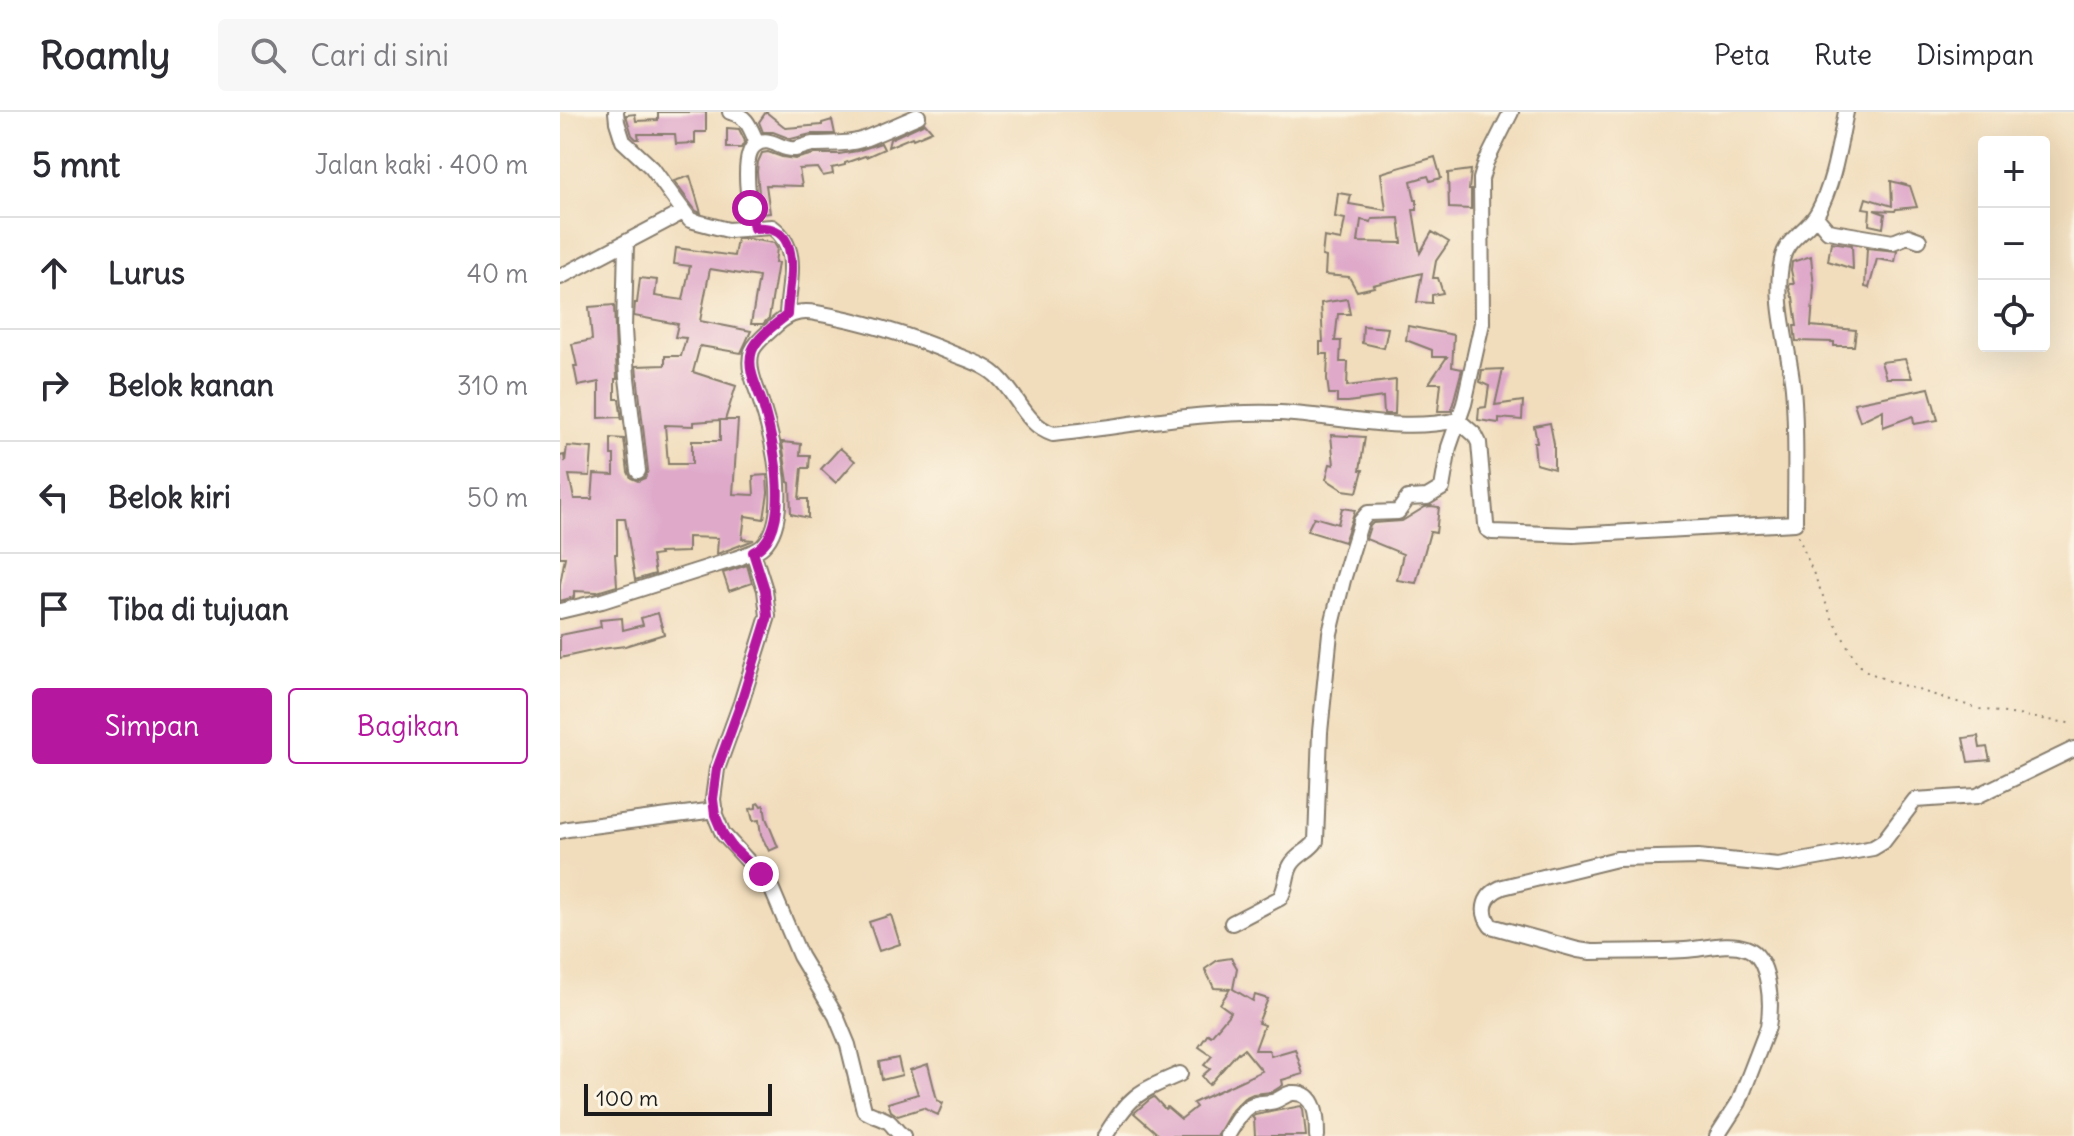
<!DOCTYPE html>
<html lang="id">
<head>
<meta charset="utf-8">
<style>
  :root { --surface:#fff; --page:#f7f7f7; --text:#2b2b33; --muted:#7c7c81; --line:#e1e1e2; --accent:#b5179e }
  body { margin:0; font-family:Delius,sans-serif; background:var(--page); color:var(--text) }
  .controls { position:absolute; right:24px; top:24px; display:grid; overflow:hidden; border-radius:8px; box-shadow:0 8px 32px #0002 }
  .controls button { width:72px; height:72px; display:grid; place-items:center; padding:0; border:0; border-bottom:2px solid var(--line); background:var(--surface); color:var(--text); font:40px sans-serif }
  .scale { position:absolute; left:24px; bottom:20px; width:188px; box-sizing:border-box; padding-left:8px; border:4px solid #1c1c1c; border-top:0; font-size:22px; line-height:28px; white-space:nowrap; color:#1c1c1c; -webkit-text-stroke:6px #fcf5e5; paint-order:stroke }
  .stop { position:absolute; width:24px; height:24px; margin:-18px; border:6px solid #b5179e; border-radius:50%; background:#fff }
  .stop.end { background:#b5179e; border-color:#fff; box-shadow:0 2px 8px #0008 }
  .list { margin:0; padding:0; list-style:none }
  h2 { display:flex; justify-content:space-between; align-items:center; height:104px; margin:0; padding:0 32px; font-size:34px }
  h2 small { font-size:26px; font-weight:400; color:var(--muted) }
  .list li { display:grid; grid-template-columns:52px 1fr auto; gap:24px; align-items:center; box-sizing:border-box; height:112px; padding:0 32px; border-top:2px solid var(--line) }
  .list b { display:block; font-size:30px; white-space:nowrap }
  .list em { font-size:26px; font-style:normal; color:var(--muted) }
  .actions { display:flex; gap:16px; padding:24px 32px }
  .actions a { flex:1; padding:18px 0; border:2px solid var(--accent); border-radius:8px; text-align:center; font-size:28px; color:var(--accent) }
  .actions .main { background:var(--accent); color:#fff }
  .icon { flex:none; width:44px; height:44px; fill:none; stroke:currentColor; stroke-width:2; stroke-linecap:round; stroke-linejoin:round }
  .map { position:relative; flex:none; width:1514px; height:1024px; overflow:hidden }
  header { display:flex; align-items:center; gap:48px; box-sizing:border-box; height:112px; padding:0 40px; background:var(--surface); border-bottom:2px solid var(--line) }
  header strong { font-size:38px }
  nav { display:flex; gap:44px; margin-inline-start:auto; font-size:28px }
  .search { width:560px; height:72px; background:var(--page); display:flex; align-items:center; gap:20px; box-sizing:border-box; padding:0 28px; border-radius:8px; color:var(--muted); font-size:30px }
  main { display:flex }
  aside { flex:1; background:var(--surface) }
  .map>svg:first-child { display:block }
  .building { fill:#dfa9ca; fill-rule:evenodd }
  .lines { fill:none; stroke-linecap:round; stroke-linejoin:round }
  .minor-casing { stroke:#867c6c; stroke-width:18 }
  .path { stroke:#867c6c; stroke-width:2; stroke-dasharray:2 6; stroke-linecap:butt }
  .minor { stroke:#fff; stroke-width:14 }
  .route { stroke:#b5179e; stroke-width:10 }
</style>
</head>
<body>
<header>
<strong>Roamly</strong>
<div class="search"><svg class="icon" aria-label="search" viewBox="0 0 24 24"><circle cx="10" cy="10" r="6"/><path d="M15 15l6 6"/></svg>Cari di sini</div>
<nav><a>Peta</a><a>Rute</a><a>Disimpan</a></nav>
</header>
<main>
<aside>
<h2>5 mnt<small>Jalan kaki · 400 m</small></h2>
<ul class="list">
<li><svg class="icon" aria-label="ahead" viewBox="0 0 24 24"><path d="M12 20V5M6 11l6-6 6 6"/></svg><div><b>Lurus</b></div><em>40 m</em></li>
<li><svg class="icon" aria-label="right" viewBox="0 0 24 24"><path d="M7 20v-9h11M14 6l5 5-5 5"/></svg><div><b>Belok kanan</b></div><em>310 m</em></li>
<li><svg class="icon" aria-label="left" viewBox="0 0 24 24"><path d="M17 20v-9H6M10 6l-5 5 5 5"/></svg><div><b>Belok kiri</b></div><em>50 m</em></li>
<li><svg class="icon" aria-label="arrive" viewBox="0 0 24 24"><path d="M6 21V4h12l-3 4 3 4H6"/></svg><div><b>Tiba di tujuan</b></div></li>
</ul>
<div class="actions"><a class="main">Simpan</a><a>Bagikan</a></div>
</aside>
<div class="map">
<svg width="1514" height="1024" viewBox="0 0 1514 1024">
  <rect width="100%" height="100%" fill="#fcf5e5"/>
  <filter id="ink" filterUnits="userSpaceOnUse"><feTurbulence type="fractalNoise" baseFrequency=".0125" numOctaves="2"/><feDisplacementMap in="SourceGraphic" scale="16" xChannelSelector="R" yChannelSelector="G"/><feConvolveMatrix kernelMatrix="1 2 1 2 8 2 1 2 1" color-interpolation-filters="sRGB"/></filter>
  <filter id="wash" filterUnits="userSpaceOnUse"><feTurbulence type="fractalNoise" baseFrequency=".006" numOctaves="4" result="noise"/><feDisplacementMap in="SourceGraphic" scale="32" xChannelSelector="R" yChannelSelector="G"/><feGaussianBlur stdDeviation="1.8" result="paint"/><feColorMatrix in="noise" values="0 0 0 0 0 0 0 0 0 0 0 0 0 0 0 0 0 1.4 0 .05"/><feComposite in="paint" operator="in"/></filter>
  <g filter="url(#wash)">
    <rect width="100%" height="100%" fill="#f1ddbc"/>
    <g id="blocks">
      <path class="building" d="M 98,0 L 146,0 L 146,20 L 135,20 L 135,31 L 116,32 L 115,22 L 78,22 L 79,27 L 76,27 L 72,23 L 66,3 L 75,2 L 76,9 L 98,8 Z
        M 206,0 L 226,16 L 262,13 L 262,11 L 272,8 L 275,22 L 251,22 L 231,27 L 213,20 L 203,20 L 199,10 Z
        M 365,11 L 372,19 L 353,27 L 352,25 L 328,35 L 330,27 Z
        M 167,16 L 179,17 L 185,29 L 181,36 L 167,36 Z
        M 321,31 L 324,37 L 306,45 L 305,44 L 285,51 L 285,53 L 272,56 L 273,62 L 263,64 L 258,56 L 239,57 L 242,74 L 206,73 L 210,101 L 201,102 L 197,60 L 198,50 L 202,41 L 208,40 L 222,45 L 235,47 L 254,42 L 279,42 L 297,39 Z
        M 875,45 L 881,66 L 870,69 L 868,64 L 851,69 L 855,88 L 857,88 L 857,98 L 853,98 L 860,141 L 872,120 L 889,130 L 876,149 L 873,166 L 878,166 L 883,181 L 872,183 L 872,191 L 857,190 L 862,161 L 813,173 L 814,175 L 797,179 L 789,165 L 765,163 L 766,145 L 762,144 L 764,125 L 781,128 L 785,107 L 775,105 L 778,81 L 791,83 L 789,92 L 826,98 L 821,61 ZM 839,106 L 842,131 L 798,130 L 801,108 L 811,110 L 812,107 Z
        M 911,58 L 909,78 L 911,78 L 911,97 L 889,96 L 888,61 Z
        M 130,64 L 141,101 L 136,99 L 114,69 Z
        M 1331,69 L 1350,74 L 1357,95 L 1336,97 L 1335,99 L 1314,98 L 1325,102 L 1323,116 L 1309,113 L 1310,97 L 1303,96 L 1306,86 L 1332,94 Z
        M 177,127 L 189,127 L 214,131 L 217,136 L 215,151 L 218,151 L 209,206 L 203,212 L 191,212 L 199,165 L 150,157 L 140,209 L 191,219 L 181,241 L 140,234 L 133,260 L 176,274 L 165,308 L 160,308 L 178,308 L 173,382 L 194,383 L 193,364 L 207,363 L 208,381 L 204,407 L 185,404 L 182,427 L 194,428 L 157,442 L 158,426 L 128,425 L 128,440 L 99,441 L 100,443 L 92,444 L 95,462 L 75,468 L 65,406 L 57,406 L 57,442 L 55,442 L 57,474 L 37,480 L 14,479 L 14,485 L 0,489 L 0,472 L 5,445 L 0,445 L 0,344 L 4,343 L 5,350 L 7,334 L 32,336 L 30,364 L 9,363 L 14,387 L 32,387 L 34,362 L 54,363 L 54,343 L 51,343 L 51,326 L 64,327 L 68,360 L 71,366 L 78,369 L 85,366 L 88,358 L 76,254 L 105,253 L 105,244 L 121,244 L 126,226 L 115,225 L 118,212 L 74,204 L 75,191 L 77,191 L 80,166 L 97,168 L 95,184 L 123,188 L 130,154 L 114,152 L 116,136 L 174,144 ZM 160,308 L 160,329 L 132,329 L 132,352 L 108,352 L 105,313 L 134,314 L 134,310 Z
        M 1271,130 L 1292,133 L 1293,157 L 1268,149 Z
        M 1307,136 L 1337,139 L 1335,150 L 1317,147 L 1309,176 L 1305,175 Z
        M 1251,144 L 1254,176 L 1251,214 L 1296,218 L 1294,234 L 1274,234 L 1274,230 L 1236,229 L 1234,214 L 1237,214 L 1233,185 L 1232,185 L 1229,175 L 1230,172 L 1234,172 L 1231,158 L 1232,150 Z
        M 787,187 L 790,202 L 778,202 L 775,229 L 781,229 L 780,250 L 788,250 L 787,274 L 836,268 L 835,302 L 824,302 L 823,285 L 788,290 L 777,290 L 777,282 L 769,282 L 767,267 L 768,242 L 760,242 L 760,230 L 763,230 L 761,191 Z
        M 54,193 L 57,267 L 55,267 L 55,287 L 59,287 L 62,308 L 61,305 L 39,306 L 39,270 L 18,274 L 14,254 L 17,254 L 12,232 L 32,228 L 29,195 Z
        M 803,214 L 828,216 L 824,236 L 802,231 Z
        M 848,214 L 894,223 L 892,255 L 902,257 L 891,299 L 878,299 L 881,271 L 869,271 L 887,245 L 872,245 L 872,238 L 846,228 Z
        M 1345,247 L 1352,266 L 1326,266 L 1321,250 Z
        M 943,257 L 935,293 L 963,289 L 962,308 L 939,306 L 939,311 L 918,308 L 919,296 L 926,295 L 929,274 L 920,270 L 922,258 Z
        M 1369,276 L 1378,308 L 1354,312 L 1353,304 L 1323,315 L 1323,298 L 1300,309 L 1294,291 Z
        M 990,311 L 994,332 L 994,357 L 976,352 L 974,330 L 977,330 L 974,314 Z
        M 771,323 L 805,325 L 800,358 L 803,358 L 797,380 L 783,378 L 766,367 L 770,352 L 774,353 Z
        M 222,330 L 241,332 L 240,343 L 250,343 L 249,356 L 242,356 L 239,387 L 248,387 L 248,406 L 231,402 L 230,371 L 228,370 Z
        M 280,336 L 295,349 L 276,371 L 261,357 Z
        M 871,394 L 879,395 L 876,421 L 870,420 L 856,471 L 837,468 L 843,442 L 806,427 L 810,414 L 813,411 L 842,409 L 865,395 Z
        M 782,396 L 795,398 L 784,430 L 747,419 L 754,405 L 778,412 Z
        M 187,453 L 192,471 L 169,479 L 163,461 Z
        M 98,501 L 104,522 L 65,534 L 41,537 L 0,546 L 0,523 L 41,515 L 40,508 L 62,506 L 63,518 L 83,513 L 81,506 Z
        M 1418,624 L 1420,636 L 1427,635 L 1430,648 L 1408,650 L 1403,626 Z
        M 199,691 L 201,694 L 204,693 L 206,706 L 218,735 L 209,739 L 201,723 L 199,708 L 193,709 L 190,697 L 196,696 L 196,692 Z
        M 331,803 L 340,832 L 319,839 L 309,810 Z
        M 671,846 L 677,856 L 673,877 L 693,889 L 695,883 L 708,887 L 698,911 L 704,913 L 695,938 L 709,938 L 711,944 L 735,937 L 743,962 L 722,968 L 723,973 L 712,980 L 693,982 L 684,986 L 672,998 L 657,1024 L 600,1024 L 574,1001 L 589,988 L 594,985 L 605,997 L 607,995 L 621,1007 L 636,995 L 633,991 L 702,959 L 684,937 L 679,941 L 678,940 L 649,973 L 642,964 L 650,957 L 644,953 L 652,944 L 639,935 L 648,922 L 651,924 L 671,900 L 660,892 L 670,877 L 654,876 L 645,857 L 658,848 Z
        M 338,946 L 342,963 L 322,968 L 319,950 Z
        M 368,952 L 377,988 L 383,991 L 378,1003 L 363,996 L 338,1004 L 331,999 L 328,991 L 358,982 L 350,958 Z
        M 741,994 L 743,997 L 746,1024 L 695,1024 L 694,1007 L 692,1005 L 695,1003 Z"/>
    </g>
  </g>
  <g filter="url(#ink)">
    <use href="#blocks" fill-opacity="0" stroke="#867c6c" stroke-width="2"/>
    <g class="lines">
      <g class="minor-casing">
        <path id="minor" d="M 56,0 L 57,10 L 63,29 L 92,56 L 130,108 L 168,118 L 212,115 C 242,137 228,172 227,203
          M 170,0 C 188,4 190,16 197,31
          M 1256,105 L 1268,119 L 1333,130 L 1348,124 L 1359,128
          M 194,116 C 190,100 180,44 195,33 C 210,22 220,39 235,37 C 241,36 246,33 253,32 C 269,31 285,33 301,28 C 320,21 339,12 358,4
          M 66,130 L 64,217 L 67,266 L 78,359
          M 0,165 L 123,100
          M 193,440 L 205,478 L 208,504 L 181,591 L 157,657 L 153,687 L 155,703 L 163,722 L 210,773 L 240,844 L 276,904 L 288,933 L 304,998 C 311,1004 321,1004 329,1010 C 334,1014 336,1020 343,1024
          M 0,499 L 42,489 L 181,445 C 188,441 197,440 203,434 C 232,406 213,327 202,293 C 197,276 186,257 192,239 C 196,230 205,223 212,217 C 225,204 237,197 256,201 C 304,209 351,224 396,243 C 411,249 428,254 439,266 C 458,284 466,313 493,322 C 568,314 643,298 720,301 C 779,304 839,321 898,308 L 915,323 L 919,331 L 926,412 L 927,417 L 932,420 L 1013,423 L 1235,411 C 1235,367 1237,320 1233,276 C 1229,235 1213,189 1222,148 C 1226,126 1248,119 1258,100 C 1274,71 1279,33 1286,0
          M 0,719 L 8,717 L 155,698
          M 672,811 L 720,786 C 727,776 725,763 731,753 C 737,742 750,739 756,729 L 760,620 L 770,521 L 783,468 L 801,409 L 808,401 L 838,400 L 848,386 L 867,385 L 882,376 L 889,335 L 904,292 L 922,211 L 921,67 L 926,50 L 951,0
          M 545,1024 C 571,983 576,981 620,962
          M 667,1024 C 673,1015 680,1000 690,994 C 698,989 707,992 715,989 C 720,987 726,982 732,981 C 757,979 757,1007 757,1024
          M 1157,1024 L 1179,990 L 1208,915 C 1212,893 1211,845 1186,836 C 1167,829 1144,837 1125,838 C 1094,840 1062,839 1031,840 L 1018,838 L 931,814 C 919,798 925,782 943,775 L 1057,747 L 1138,745 L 1218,753 L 1313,736 L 1323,730 L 1355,688 L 1417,684 L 1514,637"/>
      </g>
      <path class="path" d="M 1238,424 L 1272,506 L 1297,551 L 1308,560 L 1329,569 L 1420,597 L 1514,612"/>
      <use href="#minor" class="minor"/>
    </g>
  </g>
  <g class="lines" filter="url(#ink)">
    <path class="route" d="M 190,96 L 194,116 C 247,111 228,172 227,203 C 216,212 197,225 192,239 C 186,257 198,277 203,293 C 213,328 235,420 193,440 L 205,478 L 208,504 L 181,591 L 157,657 L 153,687 L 155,703 L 163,722 L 173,736 L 201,762"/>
  </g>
</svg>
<div class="controls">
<button>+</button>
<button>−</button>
<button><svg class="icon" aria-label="locate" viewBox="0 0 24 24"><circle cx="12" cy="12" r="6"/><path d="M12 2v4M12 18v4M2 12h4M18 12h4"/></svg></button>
</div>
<div class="scale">100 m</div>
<div class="stop" style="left:190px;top:96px"></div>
<div class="stop end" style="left:201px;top:762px"></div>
</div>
</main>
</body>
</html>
